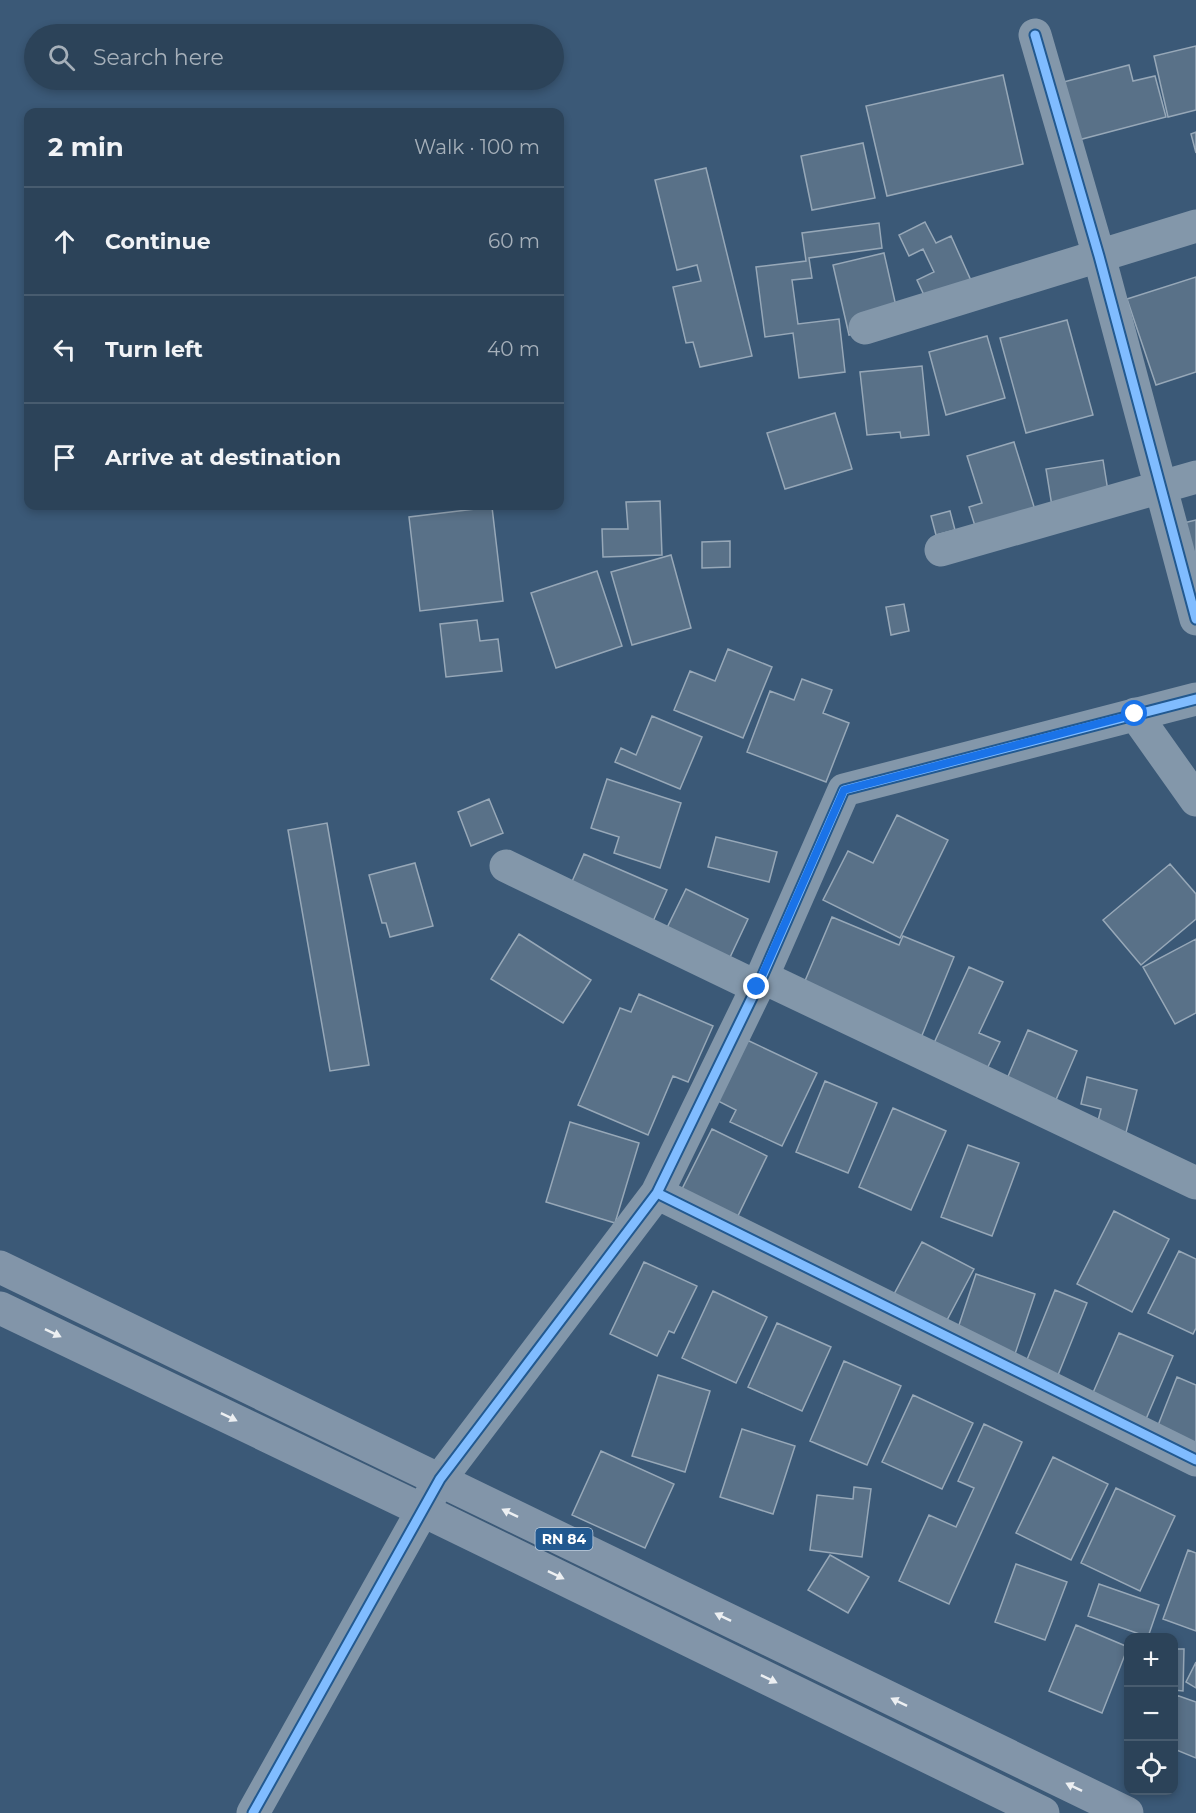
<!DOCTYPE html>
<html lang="en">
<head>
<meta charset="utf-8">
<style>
  :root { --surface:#2c4359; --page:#344a5f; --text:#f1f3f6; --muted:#a6b0ba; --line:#485c6f }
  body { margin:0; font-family:Montserrat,sans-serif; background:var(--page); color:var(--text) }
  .controls { position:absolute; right:18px; bottom:18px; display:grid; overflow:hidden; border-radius:12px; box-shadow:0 3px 9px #0003 }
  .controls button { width:54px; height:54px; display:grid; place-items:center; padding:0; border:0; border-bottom:2px solid var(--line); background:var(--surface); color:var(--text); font:30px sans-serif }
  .stop { position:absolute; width:18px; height:18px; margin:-14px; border:4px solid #1a73e8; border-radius:50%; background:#fff }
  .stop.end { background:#1a73e8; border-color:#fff; box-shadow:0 2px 6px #0008 }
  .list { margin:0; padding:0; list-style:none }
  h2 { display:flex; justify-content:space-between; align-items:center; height:78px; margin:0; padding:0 24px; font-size:26px }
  h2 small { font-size:20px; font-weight:400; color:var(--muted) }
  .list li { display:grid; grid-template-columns:39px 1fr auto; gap:18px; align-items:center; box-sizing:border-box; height:108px; padding:0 24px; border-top:2px solid var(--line) }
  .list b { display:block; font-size:22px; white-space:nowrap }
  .list em { font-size:20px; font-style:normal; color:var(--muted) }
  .icon { flex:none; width:33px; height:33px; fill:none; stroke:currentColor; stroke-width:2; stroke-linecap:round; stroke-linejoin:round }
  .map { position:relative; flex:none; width:1196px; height:1813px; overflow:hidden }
  .search { position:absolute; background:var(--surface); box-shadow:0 3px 9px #0003; left:24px; top:24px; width:540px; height:66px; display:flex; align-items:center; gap:15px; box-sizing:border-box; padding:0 21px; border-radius:33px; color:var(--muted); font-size:22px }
  .panel { position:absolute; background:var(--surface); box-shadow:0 3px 9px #0003; left:24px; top:108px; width:540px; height:402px; border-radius:12px }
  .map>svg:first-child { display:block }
  .building { fill:#597188; stroke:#97a8b8; stroke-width:1.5 }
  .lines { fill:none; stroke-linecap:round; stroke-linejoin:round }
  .minor { stroke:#8397aa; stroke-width:33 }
  .major { stroke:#8295a9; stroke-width:33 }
  .cycleway-casing { stroke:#225990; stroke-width:13 }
  .cycleway { stroke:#80bcff; stroke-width:9 }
  .oneway { fill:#eceff2 }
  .route { stroke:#1a73e8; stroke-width:8 }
  .labels { text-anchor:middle; stroke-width:5; stroke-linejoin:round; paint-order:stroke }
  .shield { fill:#225990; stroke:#bdcdde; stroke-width:1.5 }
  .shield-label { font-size:14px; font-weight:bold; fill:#fff }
</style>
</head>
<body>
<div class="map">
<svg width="1196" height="1813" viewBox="0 0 1196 1813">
  <rect width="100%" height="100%" fill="#3b5977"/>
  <path class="building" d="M 1196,46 L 1196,110 L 1168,117 L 1154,56 Z
    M 1129,65 L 1133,81 L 1155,76 L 1166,117 L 1067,143 L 1052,85 Z
    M 1003,75 L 1023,164 L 887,196 L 866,106 Z
    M 1196,132 L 1196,153 L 1191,134 Z
    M 863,143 L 875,198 L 812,210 L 801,156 Z
    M 706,168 L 752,356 L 700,367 L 693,342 L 686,343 L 673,287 L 701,281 L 697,265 L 677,270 L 655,180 Z
    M 925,222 L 936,243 L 951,236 L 973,285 L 929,306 L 917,280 L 934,272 L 923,249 L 909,256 L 899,235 Z
    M 879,223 L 882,248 L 809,258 L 812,278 L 792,280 L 798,324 L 839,319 L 845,372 L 799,378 L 793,333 L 765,337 L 756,267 L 806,261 L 802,233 Z
    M 884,253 L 900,324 L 849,335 L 833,265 Z
    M 1196,277 L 1196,372 L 1156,385 L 1127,299 Z
    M 1067,320 L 1093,415 L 1026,433 L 1000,338 Z
    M 987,336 L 1005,398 L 946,415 L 929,352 Z
    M 922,366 L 929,435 L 901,438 L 900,432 L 867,435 L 860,372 Z
    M 835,413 L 852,469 L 785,489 L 767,433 Z
    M 1014,442 L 1040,526 L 981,545 L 969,507 L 982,503 L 967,456 Z
    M 1103,460 L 1112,516 L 1055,525 L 1046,469 Z
    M 660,501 L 662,555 L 603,557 L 602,529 L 628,529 L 626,502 Z
    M 492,507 L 503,601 L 420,611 L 409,517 Z
    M 950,511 L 955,530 L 936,535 L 931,516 Z
    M 1196,520 L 1196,568 L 1175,525 Z
    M 730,541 L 730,567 L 702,568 L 702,542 Z
    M 671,555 L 691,628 L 632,645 L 611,572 Z
    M 597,571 L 622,646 L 556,668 L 531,593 Z
    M 904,604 L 909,631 L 891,635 L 886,607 Z
    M 477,620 L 480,641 L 498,639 L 502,671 L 446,677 L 440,624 Z
    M 728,649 L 772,667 L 743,738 L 674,710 L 690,671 L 715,681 Z
    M 802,679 L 832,690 L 823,713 L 849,723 L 826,782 L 747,752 L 770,691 L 794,700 Z
    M 652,716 L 702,737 L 680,789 L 615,762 L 621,748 L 636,755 Z
    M 607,779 L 681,803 L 660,868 L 614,853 L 619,837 L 591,828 Z
    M 489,799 L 503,833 L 471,846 L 458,812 Z
    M 897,815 L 948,840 L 900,938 L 823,900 L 848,851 L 873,863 Z
    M 327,823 L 369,1065 L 330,1071 L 288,830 Z
    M 716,837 L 777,852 L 769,882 L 708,867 Z
    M 584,854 L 667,890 L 642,946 L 560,909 Z
    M 415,863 L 433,926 L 390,937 L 386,923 L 382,923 L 369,875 Z
    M 1170,864 L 1196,894 L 1196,919 L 1141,965 L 1103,920 Z
    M 686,889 L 748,919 L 724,970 L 661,940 Z
    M 832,917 L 899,945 L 903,936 L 954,957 L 918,1045 L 799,995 Z
    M 519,934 L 591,980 L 563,1023 L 491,979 Z
    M 1196,939 L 1196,1013 L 1175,1024 L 1143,967 Z
    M 969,967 L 1003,982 L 979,1033 L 1000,1042 L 982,1079 L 929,1054 Z
    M 639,994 L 713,1026 L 688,1082 L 673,1076 L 648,1135 L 578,1105 L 620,1008 L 631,1012 Z
    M 1028,1030 L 1077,1051 L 1049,1116 L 1000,1095 Z
    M 747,1040 L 817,1073 L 782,1146 L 730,1122 L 736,1110 L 718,1101 Z
    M 1087,1077 L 1137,1090 L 1123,1144 L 1094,1137 L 1101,1109 L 1081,1104 Z
    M 825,1081 L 877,1103 L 848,1173 L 796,1152 Z
    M 893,1108 L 946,1131 L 911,1210 L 859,1187 Z
    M 570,1122 L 639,1143 L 615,1223 L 546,1202 Z
    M 712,1129 L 767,1156 L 733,1226 L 677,1199 Z
    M 968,1145 L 1019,1163 L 992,1236 L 941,1217 Z
    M 1114,1211 L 1169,1239 L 1132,1312 L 1077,1284 Z
    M 922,1242 L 974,1269 L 938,1337 L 886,1309 Z
    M 1179,1251 L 1196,1259 L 1196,1328 L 1193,1334 L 1148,1313 Z
    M 644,1262 L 697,1286 L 674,1333 L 669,1331 L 657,1356 L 610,1334 Z
    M 976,1274 L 1035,1294 L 1010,1369 L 951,1349 Z
    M 1055,1290 L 1087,1303 L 1054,1385 L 1022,1372 Z
    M 713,1291 L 767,1317 L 736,1383 L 682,1358 Z
    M 777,1323 L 831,1347 L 802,1411 L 748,1387 Z
    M 1119,1333 L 1173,1356 L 1146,1419 L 1092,1395 Z
    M 844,1361 L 901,1386 L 867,1465 L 810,1441 Z
    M 658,1375 L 710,1391 L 685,1472 L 632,1456 Z
    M 1177,1377 L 1196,1385 L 1196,1454 L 1153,1438 Z
    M 913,1395 L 973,1423 L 942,1489 L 882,1462 Z
    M 984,1424 L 1022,1442 L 949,1604 L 899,1581 L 929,1515 L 956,1527 L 974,1488 L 958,1481 Z
    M 742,1429 L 795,1446 L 773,1514 L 720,1497 Z
    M 601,1451 L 674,1484 L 645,1548 L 572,1515 Z
    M 1053,1457 L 1108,1484 L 1071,1560 L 1016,1533 Z
    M 854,1487 L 871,1489 L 862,1557 L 810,1550 L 817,1495 L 853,1499 Z
    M 1116,1488 L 1175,1516 L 1140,1591 L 1081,1563 Z
    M 1188,1550 L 1196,1553 L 1196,1631 L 1163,1619 Z
    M 830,1555 L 869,1577 L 848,1613 L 808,1590 Z
    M 1016,1564 L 1067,1582 L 1045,1640 L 995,1622 Z
    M 1099,1584 L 1159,1605 L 1148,1637 L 1088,1616 Z
    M 1076,1625 L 1128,1647 L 1102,1713 L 1049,1691 Z
    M 1174,1649 L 1184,1649 L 1183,1691 L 1174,1690 Z
    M 1196,1662 L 1196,1688 L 1186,1682 Z
    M 1176,1695 L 1196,1702 L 1196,1758 L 1174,1749 L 1174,1702 Z"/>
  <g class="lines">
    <path class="minor" d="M 1035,35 L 1099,256 L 1196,619
      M 865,328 L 1196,226
      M 941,550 L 1196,477
      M 1135,714 L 1196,800
      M 506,866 L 757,987
      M 762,977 L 1196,1183
      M 657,1193 L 1196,1460
      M 253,1813 L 440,1479 L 657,1193 L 762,977 L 844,790 L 1196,699"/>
    <path class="major" d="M 0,1267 L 1127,1813
      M 0,1308 L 422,1510 L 1043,1813"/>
    <g class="cycleway-casing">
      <path id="cycleway" d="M 1035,35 L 1099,256 L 1196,619
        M 657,1193 L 1196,1460
        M 253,1813 L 440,1479 L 657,1193 L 762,977 L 844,790 L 1196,699"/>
    </g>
    <use href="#cycleway" class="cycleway"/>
  </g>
  <defs><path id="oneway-solid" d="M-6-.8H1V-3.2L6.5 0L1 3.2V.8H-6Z" transform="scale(1.5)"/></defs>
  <g class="oneway">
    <use href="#oneway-solid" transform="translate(53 1333) rotate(26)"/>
    <use href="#oneway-solid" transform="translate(229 1417) rotate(26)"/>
    <use href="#oneway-solid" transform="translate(510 1513) rotate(-154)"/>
    <use href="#oneway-solid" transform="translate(556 1575) rotate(26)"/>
    <use href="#oneway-solid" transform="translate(723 1617) rotate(-154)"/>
    <use href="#oneway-solid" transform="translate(769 1679) rotate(26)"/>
    <use href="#oneway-solid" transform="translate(899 1702) rotate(-154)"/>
    <use href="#oneway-solid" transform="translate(1074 1787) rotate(-154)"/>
  </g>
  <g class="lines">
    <path class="route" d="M 757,987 L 844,790 L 1135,714"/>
  </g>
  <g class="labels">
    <rect class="shield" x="535.5" y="1528" width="57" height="22" rx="4.5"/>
    <g class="shield-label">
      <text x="564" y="1544">RN 84</text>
    </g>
  </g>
</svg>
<div class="controls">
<button>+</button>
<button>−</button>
<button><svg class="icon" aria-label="locate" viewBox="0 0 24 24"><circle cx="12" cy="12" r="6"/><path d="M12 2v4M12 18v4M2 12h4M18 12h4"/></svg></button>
</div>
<div class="stop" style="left:1135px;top:714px"></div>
<div class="stop end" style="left:757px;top:987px"></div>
<div class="search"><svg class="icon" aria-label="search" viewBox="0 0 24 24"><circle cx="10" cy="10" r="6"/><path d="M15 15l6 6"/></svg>Search here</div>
<section class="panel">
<h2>2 min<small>Walk · 100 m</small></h2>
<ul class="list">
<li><svg class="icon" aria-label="ahead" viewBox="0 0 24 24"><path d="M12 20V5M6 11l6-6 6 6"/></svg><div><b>Continue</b></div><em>60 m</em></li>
<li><svg class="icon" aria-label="left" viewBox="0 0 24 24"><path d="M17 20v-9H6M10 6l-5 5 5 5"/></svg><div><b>Turn left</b></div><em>40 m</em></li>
<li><svg class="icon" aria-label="arrive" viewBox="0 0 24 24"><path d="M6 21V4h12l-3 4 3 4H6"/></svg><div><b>Arrive at destination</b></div></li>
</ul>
</section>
</div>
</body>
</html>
